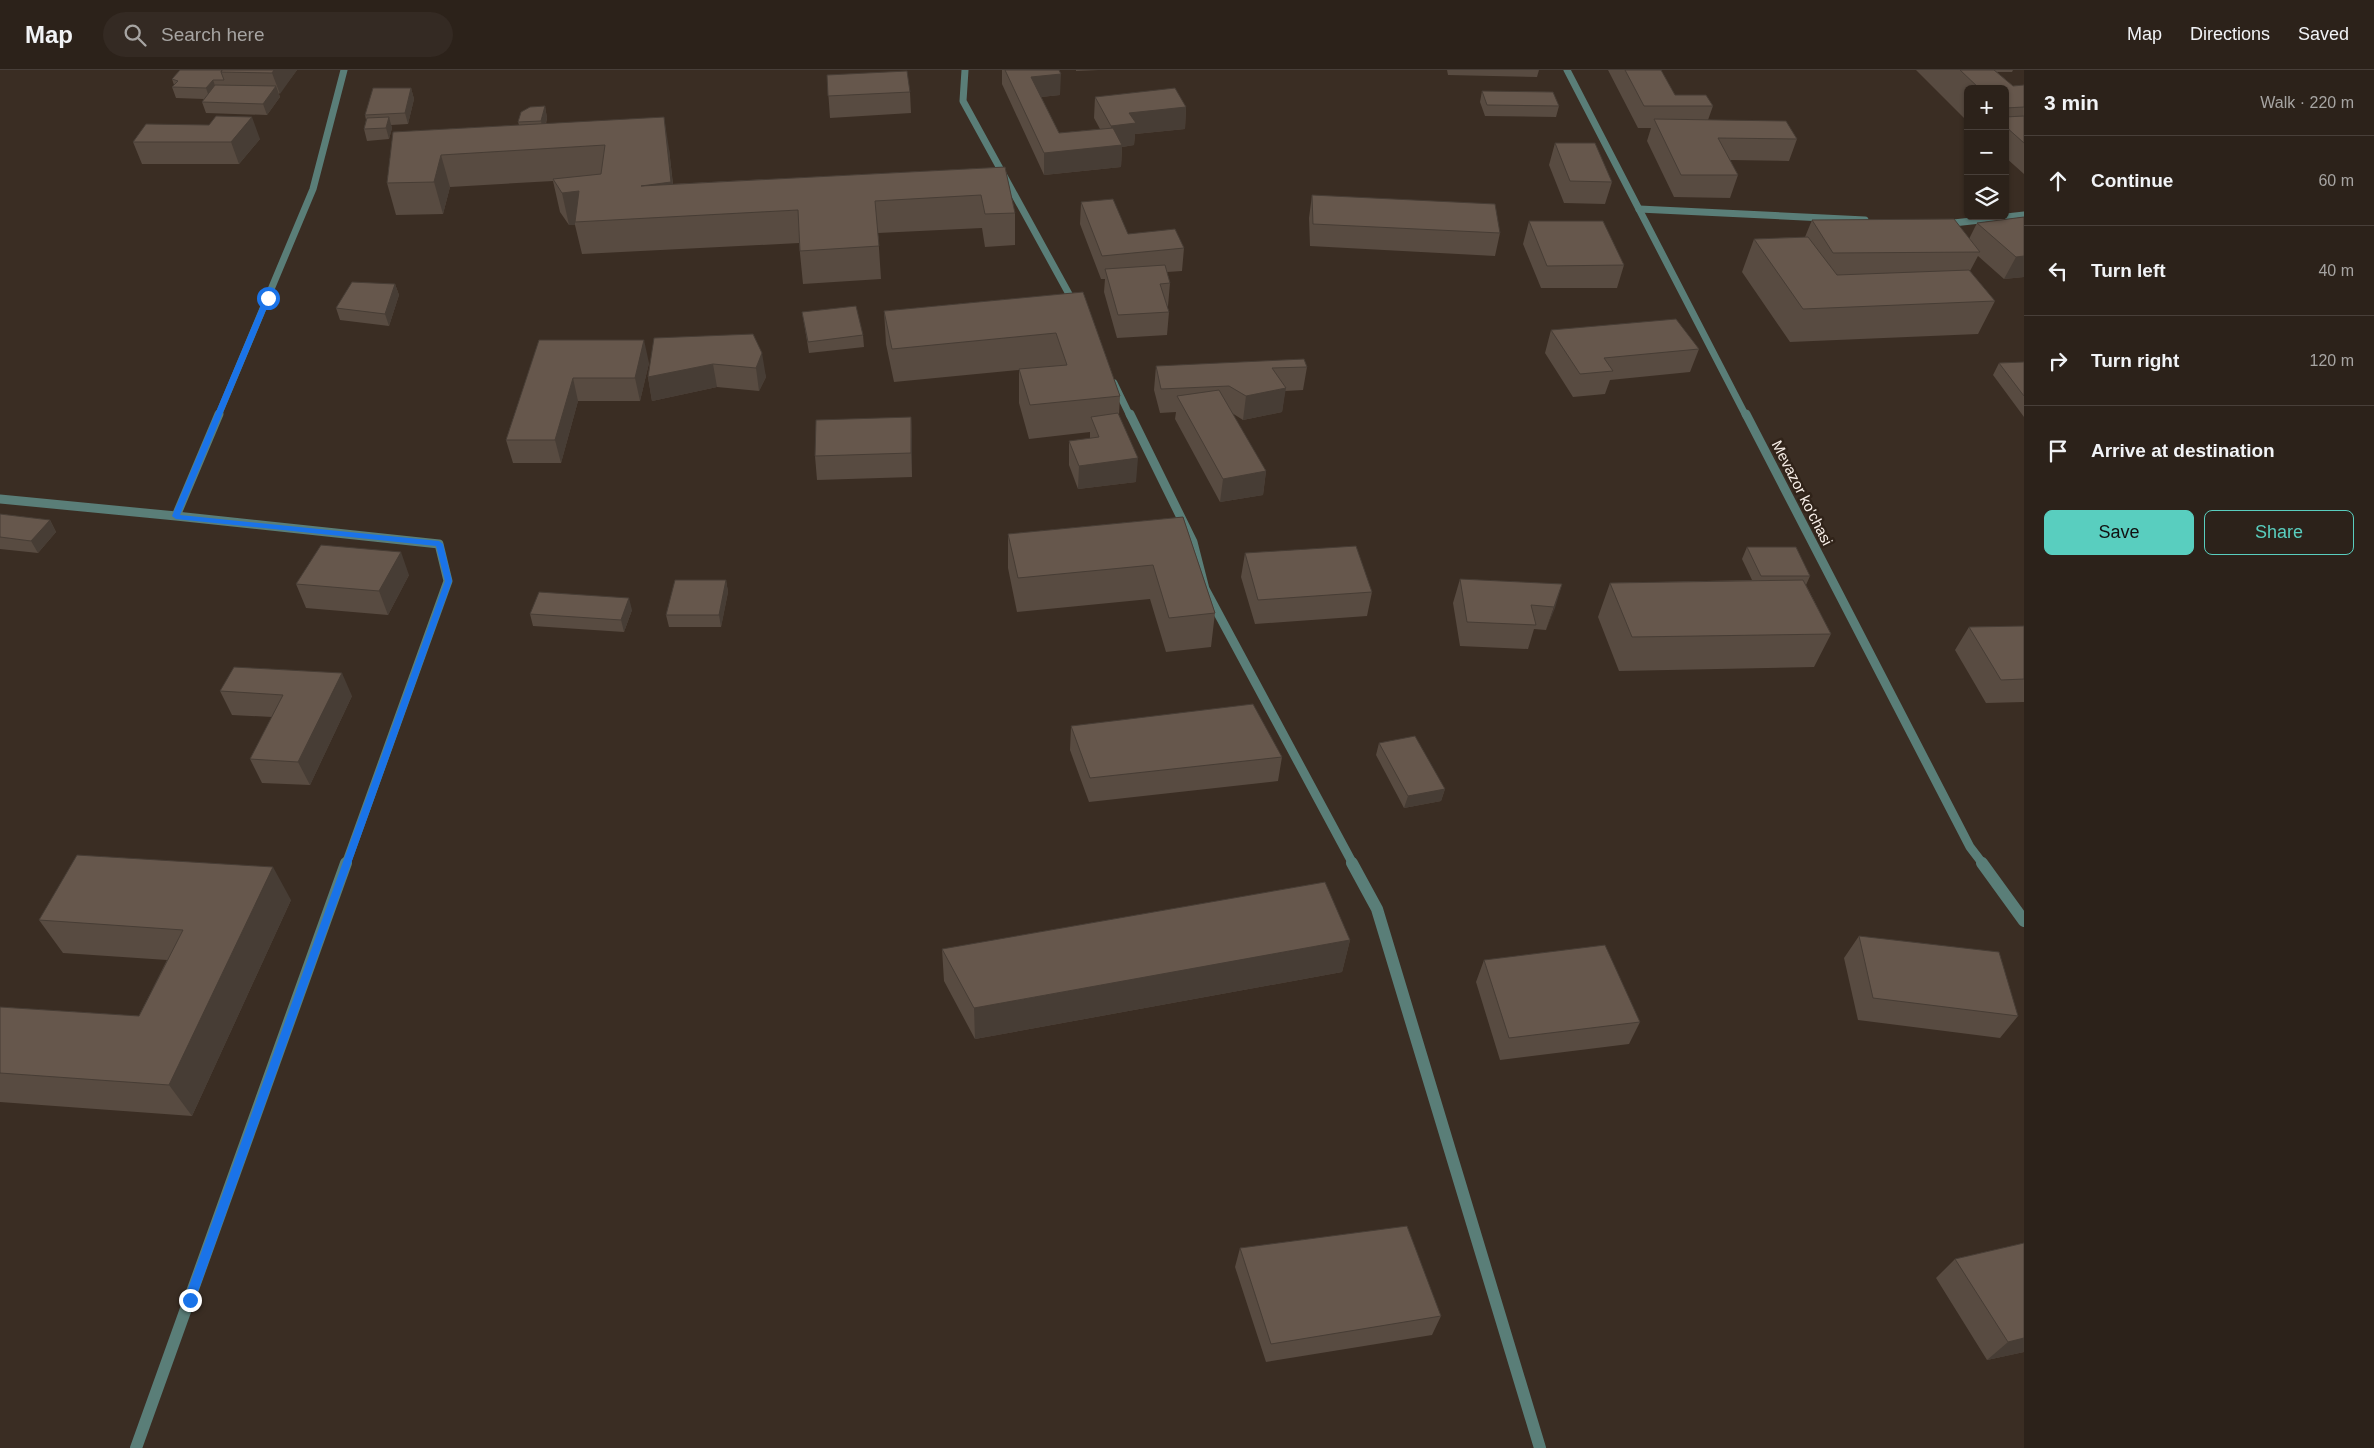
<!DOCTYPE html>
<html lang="en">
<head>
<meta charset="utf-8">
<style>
  :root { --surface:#2c221a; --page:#342a23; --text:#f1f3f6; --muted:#a6a4a2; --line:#483f39; --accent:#59cebf }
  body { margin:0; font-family:Arial,sans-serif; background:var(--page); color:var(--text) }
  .controls { position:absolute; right:15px; top:15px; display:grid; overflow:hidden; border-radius:8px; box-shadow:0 1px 4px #0004 }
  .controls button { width:45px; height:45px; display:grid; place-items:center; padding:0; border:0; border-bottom:1px solid var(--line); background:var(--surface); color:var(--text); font:25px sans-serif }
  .stop { position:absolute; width:15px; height:15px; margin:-11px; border:4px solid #1a73e8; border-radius:50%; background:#fff }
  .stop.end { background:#1a73e8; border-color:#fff; box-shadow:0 1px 5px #0008 }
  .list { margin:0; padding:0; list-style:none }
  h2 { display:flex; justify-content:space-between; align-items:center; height:65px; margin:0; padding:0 20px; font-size:21px }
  h2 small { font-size:16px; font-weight:400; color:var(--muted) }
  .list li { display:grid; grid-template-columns:32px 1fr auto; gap:15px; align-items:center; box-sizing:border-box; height:90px; padding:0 20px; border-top:1px solid var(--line) }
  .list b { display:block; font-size:19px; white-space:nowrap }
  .list em { font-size:16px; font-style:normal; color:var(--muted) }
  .actions { display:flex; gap:10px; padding:15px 20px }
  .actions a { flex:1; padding:11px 0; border:1px solid var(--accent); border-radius:8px; text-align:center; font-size:18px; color:var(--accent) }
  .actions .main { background:var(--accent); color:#111 }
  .icon { flex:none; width:28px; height:28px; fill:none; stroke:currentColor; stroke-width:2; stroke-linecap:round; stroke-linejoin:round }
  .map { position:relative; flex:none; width:2024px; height:1378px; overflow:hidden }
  header { display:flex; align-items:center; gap:30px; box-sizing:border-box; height:70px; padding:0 25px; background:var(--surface); border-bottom:1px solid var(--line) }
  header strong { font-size:24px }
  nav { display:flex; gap:28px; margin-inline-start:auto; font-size:18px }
  .search { width:350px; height:45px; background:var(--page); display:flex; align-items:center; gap:12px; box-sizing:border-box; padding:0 18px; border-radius:28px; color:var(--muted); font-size:19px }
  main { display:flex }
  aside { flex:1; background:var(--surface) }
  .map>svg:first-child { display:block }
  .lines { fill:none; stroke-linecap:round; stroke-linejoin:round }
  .minor-far2 { stroke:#5a7e78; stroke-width:7 }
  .minor-far1 { stroke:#5a7e78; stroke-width:9 }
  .minor { stroke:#5a7e78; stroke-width:12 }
  .tertiary-far2 { stroke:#5a7e78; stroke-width:7 }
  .tertiary-far1 { stroke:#5a7e78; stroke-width:9 }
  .tertiary { stroke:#5a7e78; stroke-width:12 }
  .wall { fill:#584b41 }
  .shaded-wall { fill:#473d35 }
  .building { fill:#66574c; stroke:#473d35 }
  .route { fill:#1a73e8 }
  .labels { text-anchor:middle; stroke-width:5; stroke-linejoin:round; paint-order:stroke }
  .street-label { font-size:15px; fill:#f8efe8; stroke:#302319 }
</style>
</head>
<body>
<header>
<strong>Map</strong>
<div class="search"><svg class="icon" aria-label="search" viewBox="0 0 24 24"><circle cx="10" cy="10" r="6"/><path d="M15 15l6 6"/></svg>Search here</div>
<nav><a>Map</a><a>Directions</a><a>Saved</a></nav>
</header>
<main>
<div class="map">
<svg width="2024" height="1378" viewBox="0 0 2024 1378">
  <rect width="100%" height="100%" fill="#3a2d23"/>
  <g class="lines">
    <path class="minor-far2" d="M 965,0 L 963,31 L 1075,235
      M 1639,139 L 1865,150
      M 1945,154 L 2024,145
      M 1114,313 L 1130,346
      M 218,346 L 313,119 L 344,0"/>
    <path class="minor-far1" d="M 219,344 L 176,446 L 439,474 L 448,511 L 346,794
      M 1130,344 L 1193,472 L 1205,519 L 1353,794
      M 0,429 L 176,446"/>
    <path class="minor" d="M 1352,793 L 1377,839 L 1540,1378
      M 136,1378 L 346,793"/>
    <path class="tertiary-far2" d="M 1567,0 L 1746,346"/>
    <path class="tertiary-far1" d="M 1746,344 L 1970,777 L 1983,794"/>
    <path class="tertiary" d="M 1982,793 L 2024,851"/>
  </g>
  <path class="wall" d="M 180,0 L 297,0 L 279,24 L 280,27 L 267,45 L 206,43 L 202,32 L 204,29 L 176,28 L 172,17 L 174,15 L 172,9 Z
    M 1002,0 L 1059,0 L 1060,25 L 1041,27 L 1059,63 L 1100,59 L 1094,48 L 1095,27 L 1186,37 L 1185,59 L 1135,64 L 1134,75 L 1122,77 L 1121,97 L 1044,105 L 1002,14 Z
    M 1076,0 L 1099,0 L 1076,1 Z
    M 1447,0 L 1539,0 L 1537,7 L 1448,5 Z
    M 1608,0 L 1661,0 L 1675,25 L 1713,36 L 1708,50 L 1797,69 L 1789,91 L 1730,90 L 1738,105 L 1730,128 L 1674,127 L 1647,71 L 1651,58 L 1638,58 Z
    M 1916,0 L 2013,0 L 2012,2 L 1997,2 L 2013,16 L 2024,15 L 2024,104 L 2005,87 L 2005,19 L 1968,19 L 1968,52 Z
    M 827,5 L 910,22 L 911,43 L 830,48 Z
    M 411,18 L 414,29 L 408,54 L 391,55 L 392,58 L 389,69 L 367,71 L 364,59 L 366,50 L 365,45 Z
    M 1482,21 L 1559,36 L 1556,47 L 1485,46 L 1480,32 Z
    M 545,36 L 547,48 L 546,54 L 669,79 L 673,114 L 1005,97 L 1015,143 L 1015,175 L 985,177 L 982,158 L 878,163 L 881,209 L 803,214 L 799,173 L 582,184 L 575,155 L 569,155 L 560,142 L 553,111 L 450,117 L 443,144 L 396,145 L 387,113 L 393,62 L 519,55 L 518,52 Z
    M 260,69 L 239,94 L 142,94 L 133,72 Z
    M 1555,73 L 1612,112 L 1605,134 L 1564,133 L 1549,95 Z
    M 1312,125 L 1500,163 L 1495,186 L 1310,176 L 1309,148 Z
    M 1081,132 L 1128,164 L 1184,178 L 1182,201 L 1167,202 L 1170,213 L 1168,236 L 1167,236 L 1169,242 L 1167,265 L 1117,268 L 1104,222 L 1105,209 L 1101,209 L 1080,154 Z
    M 2024,147 L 2024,207 L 2004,209 L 1978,186 L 1970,201 L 1995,231 L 1978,264 L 1790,272 L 1742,202 L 1754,169 L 1805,167 L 1812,150 L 1969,169 L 1977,153 Z
    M 1529,151 L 1624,195 L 1617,218 L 1541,218 L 1523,174 Z
    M 395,214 L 399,225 L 389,256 L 340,250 L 336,238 Z
    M 1083,222 L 1120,326 L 1119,345 L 1136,412 L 1078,419 L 1069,395 L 1069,371 L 1090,369 L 1090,362 L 1029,369 L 1019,333 L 1019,300 L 894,312 L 886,274 L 884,241 Z
    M 802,242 L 863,265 L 864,277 L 809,283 L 804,253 Z
    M 1551,260 L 1699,279 L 1690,302 L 1610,310 L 1605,324 L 1573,327 L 1545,283 Z
    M 753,264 L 766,307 L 759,321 L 717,317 L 652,331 L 648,307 Z
    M 539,270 L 649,293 L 640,331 L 578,331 L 561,393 L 513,393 L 506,370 Z
    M 2024,292 L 2024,347 L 1993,305 L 1999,293 Z
    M 1156,296 L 1307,297 L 1303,320 L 1285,321 L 1282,342 L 1243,350 L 1232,343 L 1266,401 L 1263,425 L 1220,432 L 1175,349 L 1176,342 L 1160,343 L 1154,320 Z
    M 911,347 L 912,371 L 912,407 L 817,410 L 815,386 Z
    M 0,444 L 50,450 L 56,462 L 38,483 L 0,479 Z
    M 1183,447 L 1215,543 L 1211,577 L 1166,582 L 1150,529 L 1017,542 L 1008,498 L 1008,464 Z
    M 1747,477 L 1810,506 L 1806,515 L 1831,564 L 1814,597 L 1619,601 L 1598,547 L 1610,513 L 1752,510 L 1742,489 Z
    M 1245,483 L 1372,522 L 1367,546 L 1255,554 L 1241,507 Z
    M 409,505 L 388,545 L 306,538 L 296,514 Z
    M 1460,509 L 1562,514 L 1546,560 L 1534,559 L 1528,579 L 1460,576 L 1453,533 Z
    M 726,510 L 728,522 L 721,557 L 669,557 L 666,545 Z
    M 632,540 L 624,562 L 533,556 L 530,544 Z
    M 2024,556 L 2024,632 L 1986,633 L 1955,580 L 1969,557 Z
    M 220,621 L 352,626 L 310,715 L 262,713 L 250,689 L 272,647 L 232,645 Z
    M 1071,656 L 1282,687 L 1278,711 L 1089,732 L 1070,680 Z
    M 1379,673 L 1445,719 L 1441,731 L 1404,738 L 1376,685 Z
    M 291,830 L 192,1046 L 0,1032 L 0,937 L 139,946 L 167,890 L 63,883 L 39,850 Z
    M 1859,866 L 2018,946 L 2000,968 L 1858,950 L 1844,888 Z
    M 1350,870 L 1342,902 L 975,969 L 944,911 L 942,879 Z
    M 1484,890 L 1640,952 L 1629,974 L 1500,990 L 1476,912 Z
    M 2024,1173 L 2024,1282 L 1987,1290 L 1936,1208 L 1955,1189 Z
    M 1240,1178 L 1441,1246 L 1432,1265 L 1266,1292 L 1235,1197 Z"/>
  <path class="shaded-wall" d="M 274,0 L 297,0 L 280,24 L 272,3 Z
    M 1061,4 L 1060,25 L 1031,28 L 1031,7 Z
    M 213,10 L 217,21 L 210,30 L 206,18 Z
    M 276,16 L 280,27 L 267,45 L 263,34 Z
    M 411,18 L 414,29 L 408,54 L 405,43 Z
    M 545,36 L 547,48 L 543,62 L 541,51 Z
    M 1186,37 L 1185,59 L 1135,64 L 1134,75 L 1122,77 L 1121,97 L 1044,105 L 1044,83 L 1110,76 L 1111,56 L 1129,43 Z
    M 252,47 L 260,69 L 239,94 L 231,72 Z
    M 389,47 L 392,58 L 389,69 L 386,58 Z
    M 664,47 L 669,79 L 676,144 L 641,116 Z
    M 441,85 L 450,117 L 443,144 L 434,112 Z
    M 579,121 L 575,152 L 575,155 L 569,155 L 562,123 Z
    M 2024,186 L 2024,207 L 2004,209 L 2016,187 Z
    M 395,214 L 399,225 L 389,256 L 385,244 Z
    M 644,270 L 649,293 L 640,331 L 635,308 Z
    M 762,283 L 766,307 L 759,321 L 756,298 Z
    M 713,294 L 717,317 L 652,331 L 648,307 Z
    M 573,308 L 578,331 L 561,393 L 555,370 Z
    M 1286,318 L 1282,342 L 1243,350 L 1246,326 Z
    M 911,347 L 912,371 L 912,407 L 911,383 Z
    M 1138,388 L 1136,412 L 1078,419 L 1079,396 Z
    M 1266,401 L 1263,425 L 1220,432 L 1223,409 Z
    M 50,450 L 56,462 L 38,483 L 31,471 Z
    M 401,482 L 409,505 L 388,545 L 379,521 Z
    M 726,510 L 728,522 L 721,557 L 719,545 Z
    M 1562,514 L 1555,538 L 1546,560 Z
    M 629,528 L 632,540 L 624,562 L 621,550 Z
    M 342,603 L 352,626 L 310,715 L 298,692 Z
    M 1445,719 L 1441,731 L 1404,738 L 1408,726 Z
    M 273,797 L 291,830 L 192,1046 L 169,1015 Z
    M 1350,870 L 1342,902 L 975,969 L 974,938 Z
    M 2024,1268 L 2024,1282 L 1987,1290 L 2008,1272 Z"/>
  <path class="building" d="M 180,0 L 222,0 L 221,2 L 224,10 L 213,10 L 206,18 L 172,17 L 178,11 L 172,9 Z
    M 222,0 L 274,0 L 272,3 L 221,2 Z
    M 1005,0 L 1059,0 L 1061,4 L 1031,7 L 1059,63 L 1113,58 L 1122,75 L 1044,83 Z
    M 1625,0 L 1661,0 L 1675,25 L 1706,25 L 1713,36 L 1644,36 Z
    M 1960,0 L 1994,0 L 2013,16 L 2024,15 L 2024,37 L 2005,38 L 2005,19 L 1980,19 Z
    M 907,1 L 910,22 L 828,26 L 827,5 Z
    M 215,15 L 276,16 L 263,34 L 202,32 Z
    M 373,18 L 411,18 L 405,43 L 365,45 Z
    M 1175,18 L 1186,37 L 1129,43 L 1136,53 L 1111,56 L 1095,27 Z
    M 1482,21 L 1553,22 L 1559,36 L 1487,35 Z
    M 545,36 L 541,51 L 518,52 L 521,42 L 530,37 Z
    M 216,46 L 252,47 L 231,72 L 133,72 L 146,54 L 209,55 Z
    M 2024,46 L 2024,73 L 2005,56 L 2005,47 Z
    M 389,47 L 386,58 L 364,59 L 367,48 Z
    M 664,47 L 671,112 L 641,116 L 1005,97 L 1015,143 L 985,144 L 981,125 L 875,131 L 879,176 L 800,181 L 798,140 L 575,152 L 579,121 L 562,123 L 553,109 L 601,104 L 605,75 L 441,85 L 434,112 L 387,113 L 393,62 Z
    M 1654,49 L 1786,51 L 1797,69 L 1718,68 L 1738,105 L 1681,105 Z
    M 1555,73 L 1595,73 L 1612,112 L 1570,111 Z
    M 1312,125 L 1495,134 L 1500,163 L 1313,154 Z
    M 1113,129 L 1128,164 L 1175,159 L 1184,178 L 1102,186 L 1081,132 Z
    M 2024,147 L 2024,186 L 2016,187 L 1977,153 Z
    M 1954,149 L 1980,182 L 1833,183 L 1812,150 Z
    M 1529,151 L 1603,151 L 1624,195 L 1547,196 Z
    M 1808,167 L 1837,205 L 1969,200 L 1995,231 L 1803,239 L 1754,169 Z
    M 1165,195 L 1170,213 L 1160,214 L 1169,242 L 1118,245 L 1105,199 Z
    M 352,212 L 395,214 L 385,244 L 336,238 Z
    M 1083,222 L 1120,326 L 1030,335 L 1019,299 L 1067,295 L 1056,263 L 892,279 L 884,241 Z
    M 856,236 L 863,265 L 808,272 L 802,242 Z
    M 1676,249 L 1699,279 L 1604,288 L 1613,301 L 1580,304 L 1551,260 Z
    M 753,264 L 762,283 L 756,298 L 713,294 L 648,307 L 654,268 Z
    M 539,270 L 644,270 L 635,308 L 573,308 L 555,370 L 506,370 Z
    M 1304,289 L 1307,297 L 1272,298 L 1286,318 L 1246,326 L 1229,316 L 1161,319 L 1156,296 Z
    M 2024,292 L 2024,326 L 1999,293 Z
    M 1219,320 L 1266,401 L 1223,409 L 1177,326 Z
    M 1118,343 L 1138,388 L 1079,396 L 1069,371 L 1099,367 L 1091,347 Z
    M 911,347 L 911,383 L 815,386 L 816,350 Z
    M 0,444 L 50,450 L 31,471 L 0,467 Z
    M 1183,447 L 1215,543 L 1169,548 L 1153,495 L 1018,508 L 1008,464 Z
    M 321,475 L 401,482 L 379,521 L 296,514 Z
    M 1356,476 L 1372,522 L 1258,530 L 1245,483 Z
    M 1747,477 L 1796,477 L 1810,506 L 1761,506 Z
    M 1460,509 L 1562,514 L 1554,537 L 1531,535 L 1536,555 L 1467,552 Z
    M 675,510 L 726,510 L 719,545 L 666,545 Z
    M 1803,510 L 1831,564 L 1632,567 L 1610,513 Z
    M 539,522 L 629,528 L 621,550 L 530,544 Z
    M 2024,556 L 2024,609 L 2001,610 L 1969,557 Z
    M 234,597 L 342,603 L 298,692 L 250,689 L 283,625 L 220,621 Z
    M 1253,634 L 1282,687 L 1090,708 L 1071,656 Z
    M 1415,666 L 1445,719 L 1408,726 L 1379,673 Z
    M 77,785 L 273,797 L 169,1015 L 0,1003 L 0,937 L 139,946 L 183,860 L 39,850 Z
    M 1325,812 L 1350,870 L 974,938 L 942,879 Z
    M 1859,866 L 1999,882 L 2018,946 L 1873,928 Z
    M 1605,875 L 1640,952 L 1509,968 L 1484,890 Z
    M 1407,1156 L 1441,1246 L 1271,1274 L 1240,1178 Z
    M 2024,1173 L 2024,1268 L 2008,1272 L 1955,1189 Z"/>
  <path class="route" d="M 268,226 L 271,228 L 180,445 L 439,471 L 443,474 L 452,511 L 195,1230 L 190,1235 L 184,1230 L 445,511 L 436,476 L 176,449 L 172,446 L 264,228 Z"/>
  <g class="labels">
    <g class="street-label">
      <text transform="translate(1802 423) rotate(63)" y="5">Mevazor ko'chasi</text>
    </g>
  </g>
</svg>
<div class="controls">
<button>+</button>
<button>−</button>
<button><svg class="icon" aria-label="layers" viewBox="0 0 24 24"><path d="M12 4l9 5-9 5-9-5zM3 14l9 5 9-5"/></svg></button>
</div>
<div class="stop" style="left:268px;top:228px"></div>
<div class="stop end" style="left:190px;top:1230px"></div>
</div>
<aside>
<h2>3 min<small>Walk · 220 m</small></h2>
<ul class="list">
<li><svg class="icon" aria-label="ahead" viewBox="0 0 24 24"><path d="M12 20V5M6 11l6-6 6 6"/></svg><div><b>Continue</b></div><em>60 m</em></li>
<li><svg class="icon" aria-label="left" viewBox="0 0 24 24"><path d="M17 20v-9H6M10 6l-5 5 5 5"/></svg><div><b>Turn left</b></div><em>40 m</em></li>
<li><svg class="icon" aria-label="right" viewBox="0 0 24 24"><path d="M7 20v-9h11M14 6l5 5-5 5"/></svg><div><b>Turn right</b></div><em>120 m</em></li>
<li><svg class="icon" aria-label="arrive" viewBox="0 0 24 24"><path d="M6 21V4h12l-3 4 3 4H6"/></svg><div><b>Arrive at destination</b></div></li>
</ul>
<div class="actions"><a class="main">Save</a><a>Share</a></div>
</aside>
</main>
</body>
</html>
